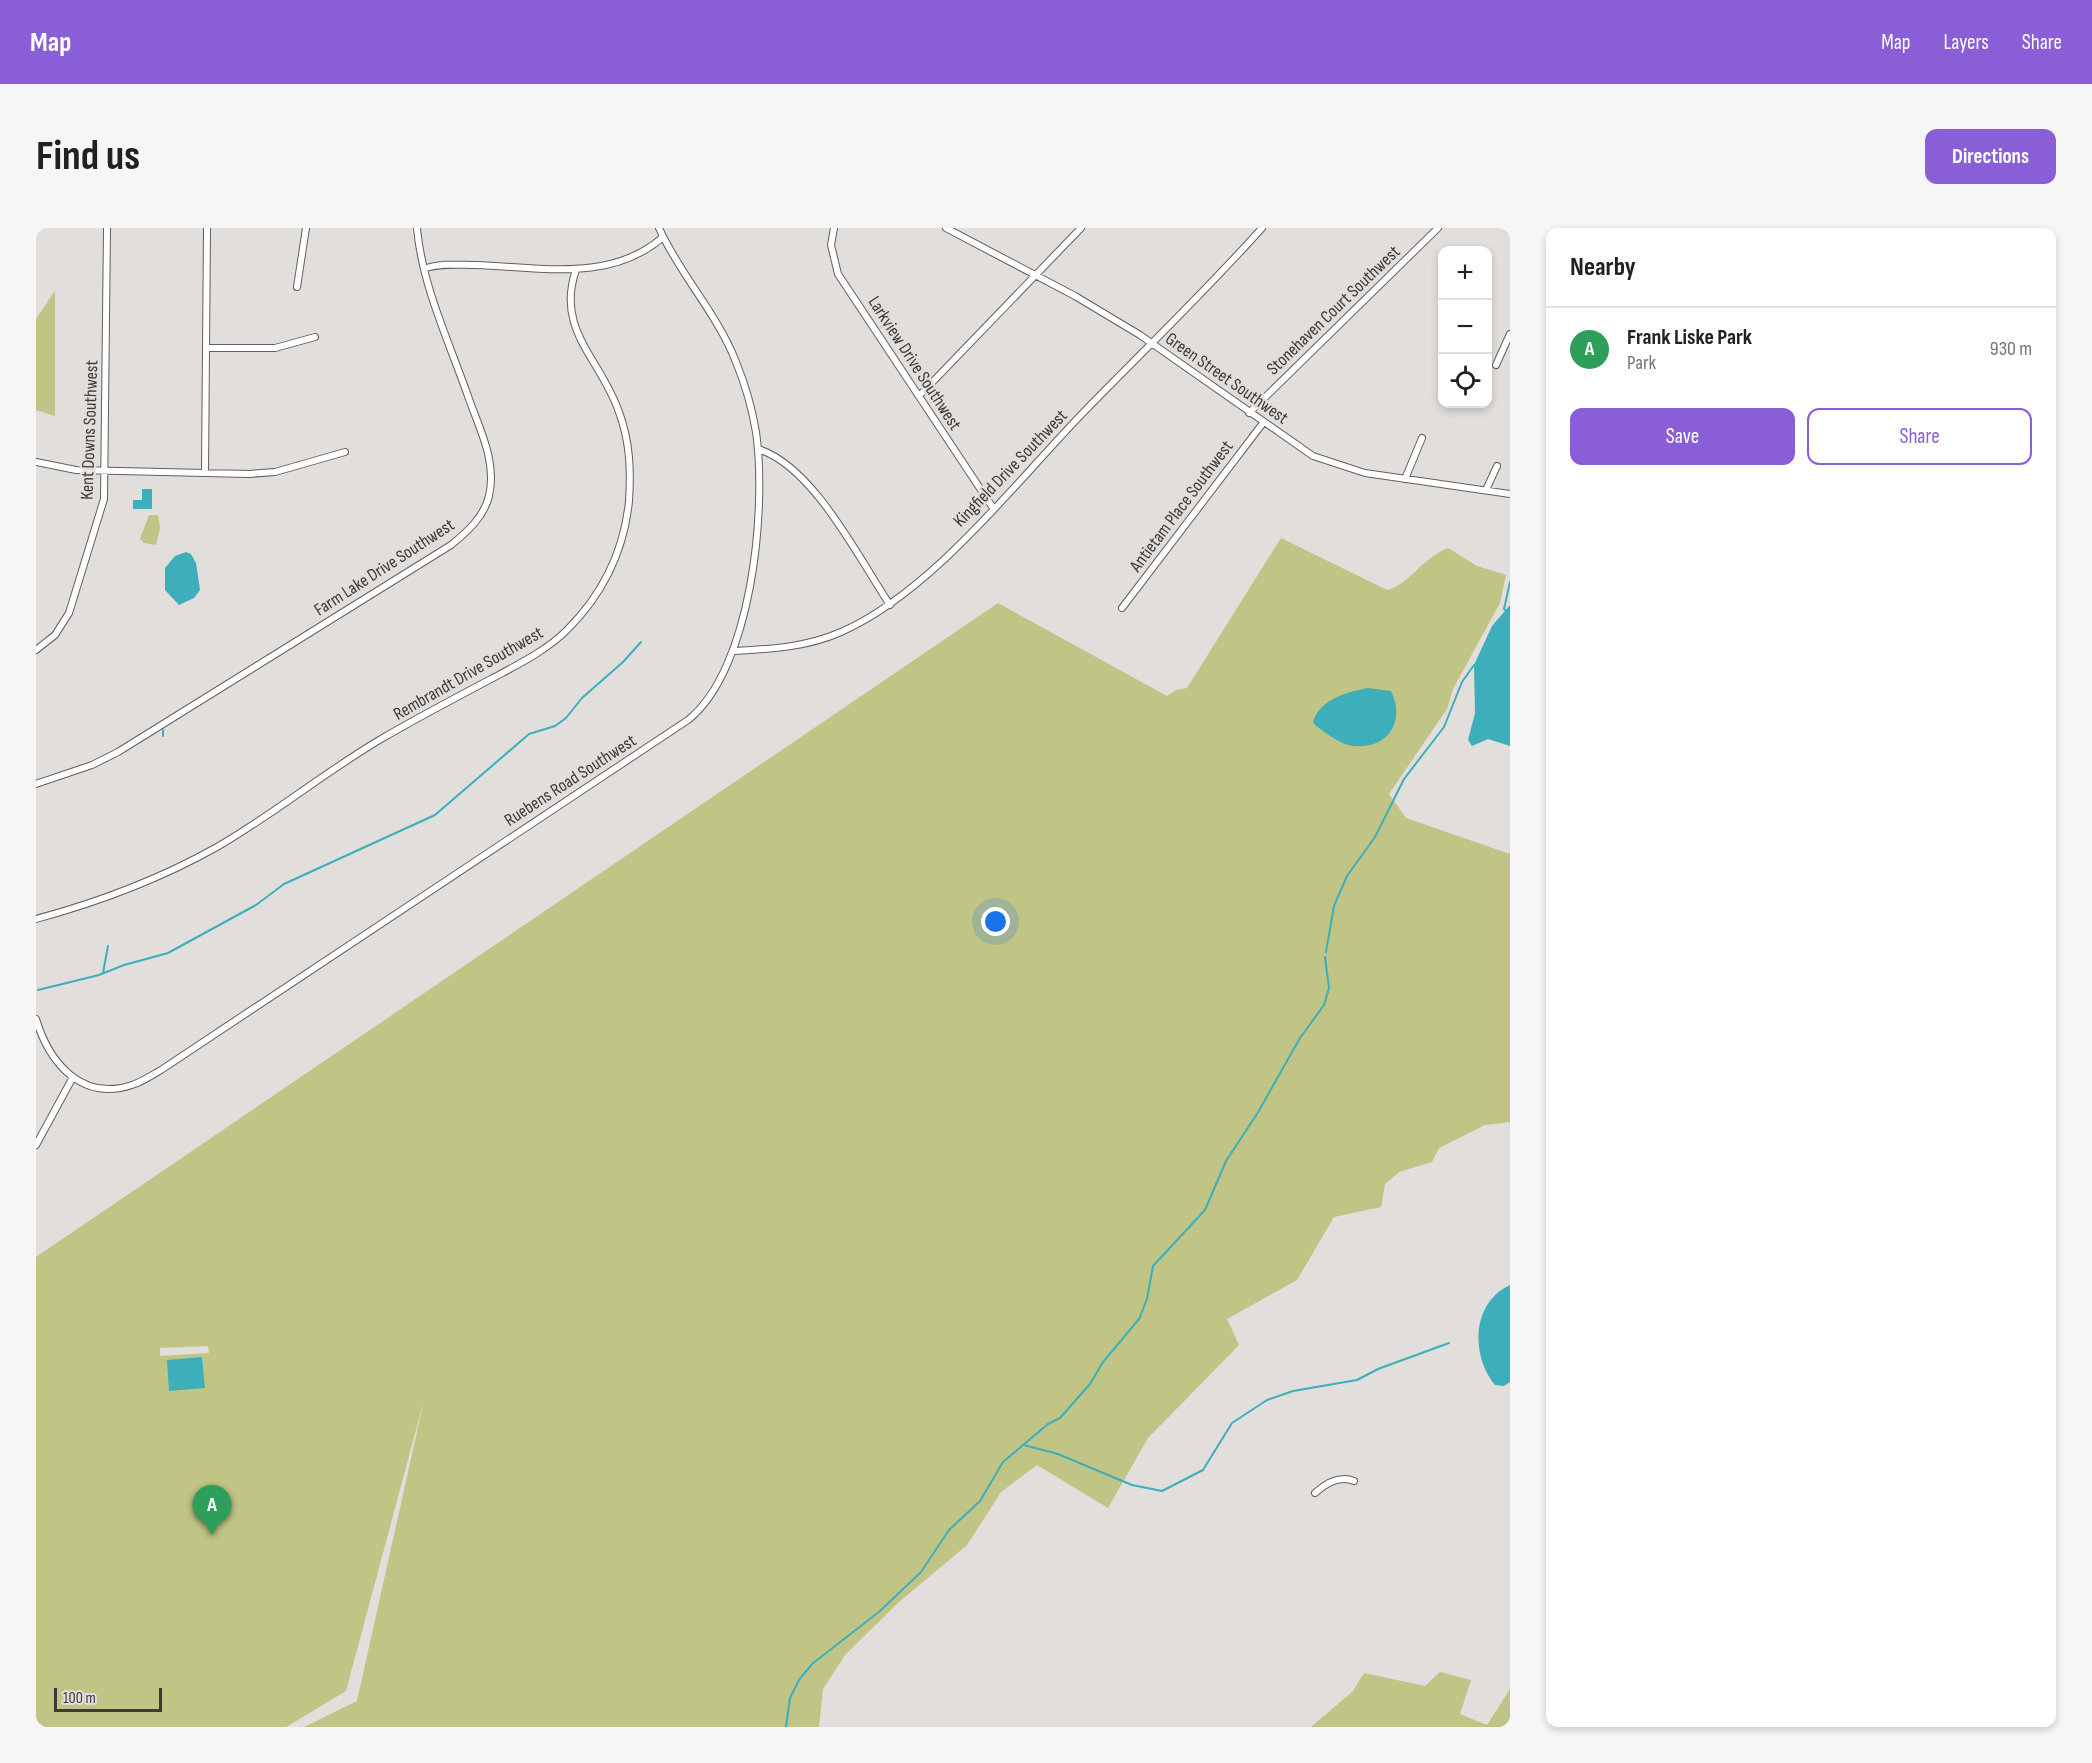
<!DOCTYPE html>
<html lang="en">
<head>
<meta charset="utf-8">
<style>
  :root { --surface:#fff; --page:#f6f6f6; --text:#202124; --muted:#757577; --line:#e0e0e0; --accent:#895ed7 }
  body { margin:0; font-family:"Sofia Sans Condensed",sans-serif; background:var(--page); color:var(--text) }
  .controls { position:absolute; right:18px; top:18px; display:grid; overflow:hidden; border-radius:12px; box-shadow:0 3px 9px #0003 }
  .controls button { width:54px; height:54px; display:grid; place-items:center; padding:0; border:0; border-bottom:2px solid var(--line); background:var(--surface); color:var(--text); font:30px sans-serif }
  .scale { position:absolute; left:18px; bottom:15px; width:108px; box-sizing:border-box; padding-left:6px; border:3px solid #3b3a39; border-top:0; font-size:16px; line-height:21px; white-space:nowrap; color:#3b3a39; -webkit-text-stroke:4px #e1dedb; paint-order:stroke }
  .you { position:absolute; left:960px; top:694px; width:21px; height:21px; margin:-15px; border:4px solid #fff; border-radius:50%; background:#1a73e8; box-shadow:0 0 0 9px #1a73e833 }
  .badge { display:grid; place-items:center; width:39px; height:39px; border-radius:50%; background:var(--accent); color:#fff; font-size:20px; font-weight:700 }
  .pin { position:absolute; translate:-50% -50px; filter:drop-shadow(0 2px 3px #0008) }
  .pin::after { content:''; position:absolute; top:32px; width:21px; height:18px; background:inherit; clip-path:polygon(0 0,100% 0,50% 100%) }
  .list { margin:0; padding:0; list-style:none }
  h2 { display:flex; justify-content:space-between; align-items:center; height:78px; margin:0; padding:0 24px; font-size:26px }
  h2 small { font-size:20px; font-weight:400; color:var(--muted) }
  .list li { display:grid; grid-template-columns:39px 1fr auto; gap:18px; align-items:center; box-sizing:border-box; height:84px; padding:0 24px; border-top:2px solid var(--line) }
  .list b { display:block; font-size:22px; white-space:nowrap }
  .list p { margin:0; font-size:20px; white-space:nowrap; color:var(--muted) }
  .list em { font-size:20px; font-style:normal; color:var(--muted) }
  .actions { display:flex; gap:12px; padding:18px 24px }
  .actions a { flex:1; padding:14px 0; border:2px solid var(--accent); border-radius:12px; text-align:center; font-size:21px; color:var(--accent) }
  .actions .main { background:var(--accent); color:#fff }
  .icon { flex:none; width:33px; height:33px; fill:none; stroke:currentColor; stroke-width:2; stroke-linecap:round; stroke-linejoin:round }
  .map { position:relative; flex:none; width:1474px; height:1499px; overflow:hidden; border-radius:12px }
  header { display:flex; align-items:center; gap:36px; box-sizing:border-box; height:84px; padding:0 30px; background:var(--accent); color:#fff }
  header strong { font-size:28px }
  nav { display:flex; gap:33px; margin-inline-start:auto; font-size:21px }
  .intro { display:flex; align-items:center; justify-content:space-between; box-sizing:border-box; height:144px; padding:0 36px }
  h1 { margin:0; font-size:42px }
  .button { padding:15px 27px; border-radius:12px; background:var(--accent); color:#fff; font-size:21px; font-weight:700 }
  main { display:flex; gap:36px; padding:0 36px }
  aside { flex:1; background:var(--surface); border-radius:12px; box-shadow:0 3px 9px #0003 }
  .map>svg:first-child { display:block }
  .green { fill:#c0c484; fill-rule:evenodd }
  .water { fill:#3dafbb }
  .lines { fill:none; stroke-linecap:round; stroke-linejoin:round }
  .stream { stroke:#3dafbb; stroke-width:2 }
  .street-casing { stroke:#625f5e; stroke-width:8 }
  .street { stroke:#fff; stroke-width:6 }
  .labels { text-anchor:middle; stroke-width:5; stroke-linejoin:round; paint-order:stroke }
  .street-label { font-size:18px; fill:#3b3a39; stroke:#e1dedb }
</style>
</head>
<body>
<header>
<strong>Map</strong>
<nav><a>Map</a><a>Layers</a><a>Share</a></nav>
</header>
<div class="intro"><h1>Find us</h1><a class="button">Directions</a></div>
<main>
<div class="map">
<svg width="1474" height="1499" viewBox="0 0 1474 1499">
  <rect width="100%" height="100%" fill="#e1dedb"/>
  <path class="green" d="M 19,63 L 19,188 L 0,182 L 0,91 Z
    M 113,287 L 122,287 L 124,300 L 120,317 L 108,315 L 104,311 Z
    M 1245,310 L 1351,362 C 1373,357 1386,330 1412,320 L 1441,338 L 1470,347 L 1464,375 L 1417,461 L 1411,481 L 1353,566 L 1370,590 L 1474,626 L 1474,894 L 1449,897 L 1403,920 L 1396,934 L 1363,944 L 1349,956 L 1345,979 L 1298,989 L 1261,1052 L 1191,1091 L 1203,1117 L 1112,1210 L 1072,1280 L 1001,1237 L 965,1264 L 931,1317 L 863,1374 L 809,1427 L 787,1461 L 783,1499 L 268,1499 L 321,1473 L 388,1172 L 310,1463 L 250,1499 L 0,1499 L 0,1029 L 962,375 L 1131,468 L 1140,462 L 1151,460 ZM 172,1118 L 173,1125 L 124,1128 L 124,1120 Z
    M 1404,1444 L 1435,1452 L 1424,1486 L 1451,1497 L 1474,1461 L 1474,1499 L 1275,1499 L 1317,1463 L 1328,1445 L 1389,1458 Z"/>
  <path class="water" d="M 106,261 L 116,261 L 116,281 L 97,281 L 97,272 L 106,272 Z
    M 150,324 L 155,326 L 160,335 L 164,362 L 158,370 L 143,377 L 129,362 L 129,340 L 139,328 Z
    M 1474,377 L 1474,518 L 1452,511 L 1436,518 L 1432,512 L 1439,485 L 1438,437 L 1456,398 Z
    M 1332,460 L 1355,463 C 1370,493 1352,522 1317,518 C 1304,516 1291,506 1280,498 L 1277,494 C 1284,471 1311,464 1332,460 Z
    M 1474,1057 L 1474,1154 L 1468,1158 L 1459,1157 C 1434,1127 1436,1074 1474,1057 Z
    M 166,1129 L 169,1160 L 133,1163 L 131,1132 Z"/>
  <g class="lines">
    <path class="stream" d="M 1474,354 L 1468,381 L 1474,386
      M 127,502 L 127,508
      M 1290,724 L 1298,678 L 1311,648 L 1339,609 L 1368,551 L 1408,499 L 1426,454 L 1438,437 L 1440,437
      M 67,745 L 72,718
      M 2,762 L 63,747 L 88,737 L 132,725 L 220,677 L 248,656 L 399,587 L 493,506 L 519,498 L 530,490 L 546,470 L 587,434 L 605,414
      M 988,1217 L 1022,1226 L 1096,1257 L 1126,1263 L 1167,1242 L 1196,1195 L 1231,1172 L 1257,1163 L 1321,1152 L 1342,1141 L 1413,1115
      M 750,1499 L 754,1470 L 763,1452 L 776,1436 L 844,1383 L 885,1344 L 913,1302 L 944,1273 L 967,1234 L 1012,1196 L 1024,1190 L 1054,1156 L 1067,1134 L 1103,1091 L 1111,1071 L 1117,1038 L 1169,982 L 1190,933 L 1221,886 L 1264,810 L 1288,777 L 1293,760 L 1289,729"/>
    <g class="street-casing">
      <path id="street" d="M 798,0 L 795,17 L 802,46 L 957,280
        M 910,0 L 1039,68 L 1104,107 L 1277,228 L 1329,245 L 1474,266
        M 390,40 C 406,35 423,37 440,37 C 503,39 575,55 627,9
        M 261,59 L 270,0
        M 171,120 L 239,120 L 279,109
        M 1460,137 L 1474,106
        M 883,168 L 1045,0
        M 1213,185 L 1402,0
        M 722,221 C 777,238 822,329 854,377
        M 0,234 L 40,242 L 213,246 L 239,244 L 309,224
        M 169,244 L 171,0
        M 1369,251 L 1386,210
        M 1450,262 L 1461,238
        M 1086,380 L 1227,195
        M 0,422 L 19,407 L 33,385 L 68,271 L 71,0
        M 699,423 C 736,421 771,419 805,404 C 894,365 976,259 1043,189 C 1104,126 1168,65 1226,0
        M 0,556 L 56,537 L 82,524 L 415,317 C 431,304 448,289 453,268 C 461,234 444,202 433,171 C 414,116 386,58 381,0
        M 0,691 C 63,674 124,651 181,619 C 238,586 289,544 345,511 C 381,490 419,470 455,451 C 481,437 510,423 531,402 C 566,367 588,323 593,273 C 595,242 594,214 583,184 C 565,131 519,102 540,42
        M 0,791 C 13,834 45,874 96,857 C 106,854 116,847 125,842 L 652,492 C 716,441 731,281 720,204 C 716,180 709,156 700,134 C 681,85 644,47 623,0
        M 0,917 L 37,849
        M 1279,1265 C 1290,1255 1303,1247 1318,1253"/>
    </g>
    <use href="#street" class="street"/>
  </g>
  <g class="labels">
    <g class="street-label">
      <text transform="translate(1297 82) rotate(-44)" y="6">Stonehaven Court Southwest</text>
      <text transform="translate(879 135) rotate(57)" y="6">Larkview Drive Southwest</text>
      <text transform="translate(1191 150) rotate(35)" y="6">Green Street Southwest</text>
      <text transform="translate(53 202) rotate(-88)" y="6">Kent Downs Southwest</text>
      <text transform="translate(974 240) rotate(-46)" y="6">Kingfield Drive Southwest</text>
      <text transform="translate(1145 278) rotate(-53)" y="6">Antietam Place Southwest</text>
      <text transform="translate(348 339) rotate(-33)" y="6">Farm Lake Drive Southwest</text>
      <text transform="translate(432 445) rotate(-30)" y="6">Rembrandt Drive Southwest</text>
      <text transform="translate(534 552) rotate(-33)" y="6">Ruebens Road Southwest</text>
    </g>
  </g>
</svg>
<div class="controls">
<button>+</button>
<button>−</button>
<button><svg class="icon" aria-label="locate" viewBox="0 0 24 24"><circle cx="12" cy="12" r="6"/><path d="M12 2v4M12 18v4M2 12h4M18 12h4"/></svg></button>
</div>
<div class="scale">100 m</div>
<div class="you"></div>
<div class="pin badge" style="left:176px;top:1307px;background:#2e9e5b">A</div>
</div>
<aside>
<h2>Nearby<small></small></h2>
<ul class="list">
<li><span class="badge" style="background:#2e9e5b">A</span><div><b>Frank Liske Park</b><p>Park</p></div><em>930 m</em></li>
</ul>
<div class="actions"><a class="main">Save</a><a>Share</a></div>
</aside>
</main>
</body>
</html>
